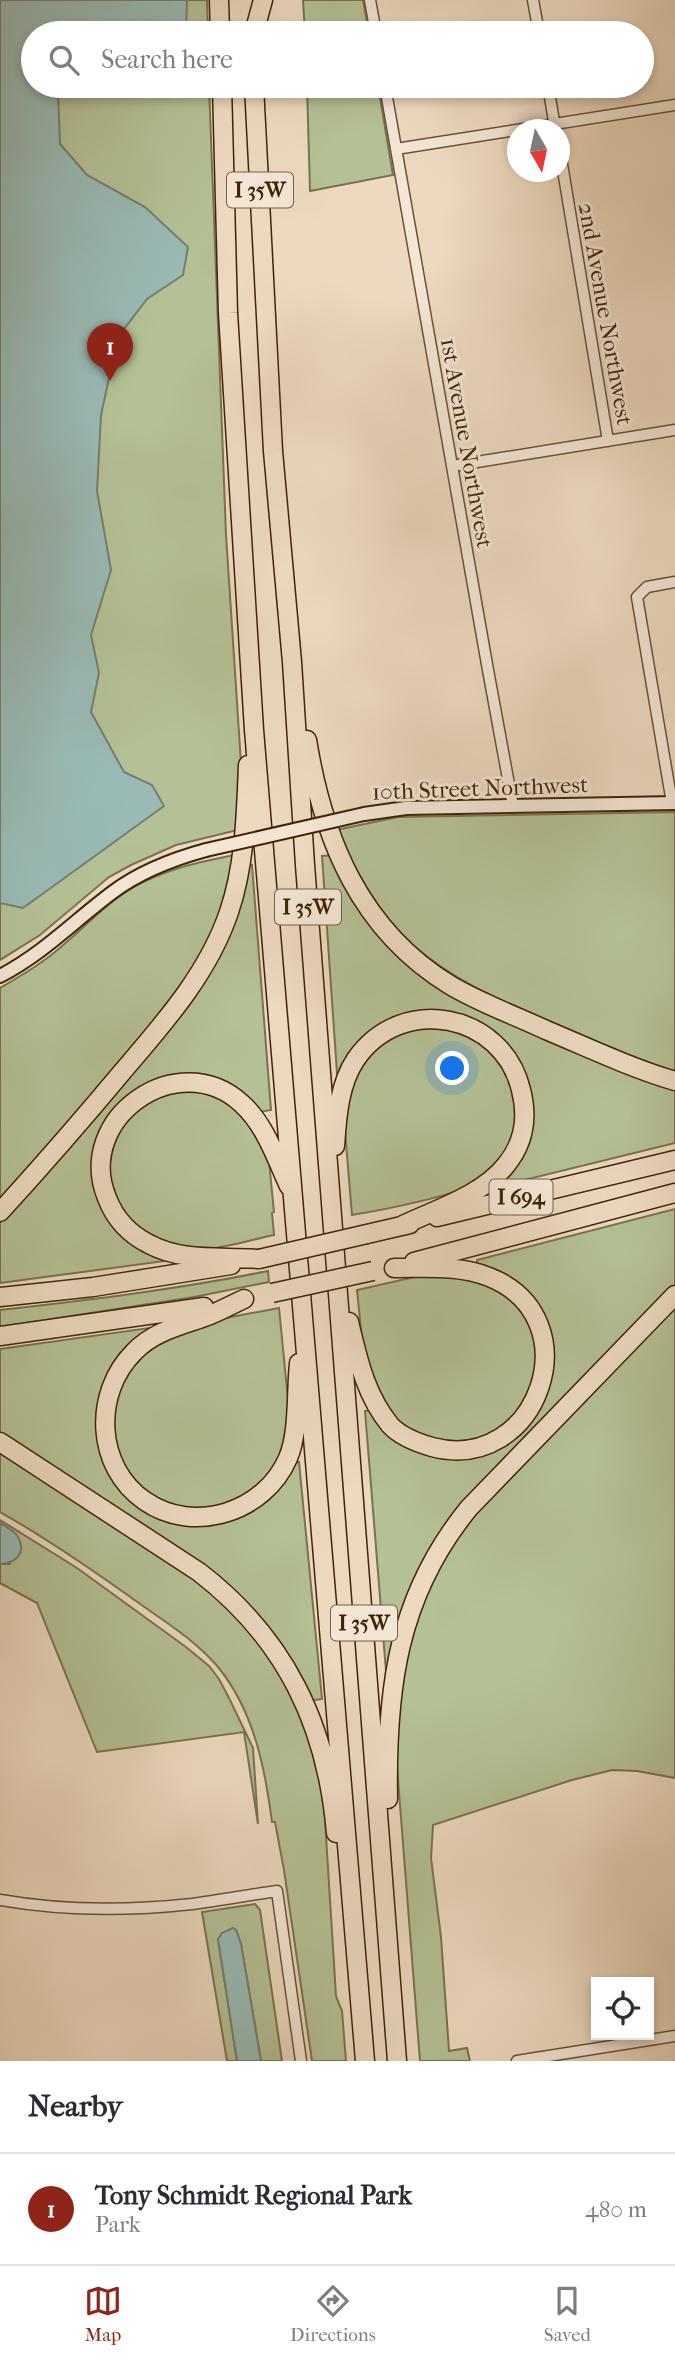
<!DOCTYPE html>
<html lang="en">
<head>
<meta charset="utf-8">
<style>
  :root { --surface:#fff; --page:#f2f2f3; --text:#2b2b33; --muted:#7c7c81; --line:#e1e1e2; --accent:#8f2418 }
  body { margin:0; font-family:"IM FELL French Canon",serif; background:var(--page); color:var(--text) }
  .controls { position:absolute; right:21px; bottom:21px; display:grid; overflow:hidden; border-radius:0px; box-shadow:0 4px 10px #0003 }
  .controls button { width:63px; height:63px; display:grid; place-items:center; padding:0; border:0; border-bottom:2px solid var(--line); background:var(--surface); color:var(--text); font:35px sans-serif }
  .compass { position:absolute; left:507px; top:119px; width:63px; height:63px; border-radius:50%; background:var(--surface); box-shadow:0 4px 10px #0003; rotate:171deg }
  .you { position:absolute; left:453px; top:1069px; width:24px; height:24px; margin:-18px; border:5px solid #fff; border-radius:50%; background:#1a73e8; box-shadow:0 0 0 10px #1a73e833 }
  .badge { display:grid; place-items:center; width:46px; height:46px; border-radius:50%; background:var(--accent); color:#fff; font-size:23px; font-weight:700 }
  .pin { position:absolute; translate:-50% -58px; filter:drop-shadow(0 2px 4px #0008) }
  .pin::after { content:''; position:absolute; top:37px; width:24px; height:21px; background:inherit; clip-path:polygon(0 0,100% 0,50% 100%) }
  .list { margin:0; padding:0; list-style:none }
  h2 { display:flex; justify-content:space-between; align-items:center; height:91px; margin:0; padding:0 28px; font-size:30px }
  h2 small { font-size:23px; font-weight:400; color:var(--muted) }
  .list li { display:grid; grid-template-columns:46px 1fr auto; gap:21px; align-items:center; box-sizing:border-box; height:112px; padding:0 28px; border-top:2px solid var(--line) }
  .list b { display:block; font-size:26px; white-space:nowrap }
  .list p { margin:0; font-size:23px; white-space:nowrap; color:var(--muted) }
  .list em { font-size:23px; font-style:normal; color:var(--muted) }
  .icon { flex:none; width:38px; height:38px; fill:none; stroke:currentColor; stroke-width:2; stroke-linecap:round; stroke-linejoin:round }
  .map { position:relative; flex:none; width:675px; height:2061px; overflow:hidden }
  .search { position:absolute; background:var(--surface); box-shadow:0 4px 10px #0003; left:21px; right:21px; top:21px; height:77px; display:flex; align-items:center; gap:18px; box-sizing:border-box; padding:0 24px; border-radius:38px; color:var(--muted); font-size:26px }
  .sheet { height:203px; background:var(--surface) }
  nav { display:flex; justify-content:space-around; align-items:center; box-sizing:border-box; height:98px; border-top:2px solid var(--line); background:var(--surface); font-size:19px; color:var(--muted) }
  nav a { display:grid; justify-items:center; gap:4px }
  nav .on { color:var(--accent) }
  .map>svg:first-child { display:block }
  .green { fill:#b4c095; stroke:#7a724e; stroke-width:2 }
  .water { fill:#99bab5; stroke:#757e6f; stroke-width:2 }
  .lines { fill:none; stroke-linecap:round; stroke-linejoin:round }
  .street-casing { stroke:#6b5135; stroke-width:13 }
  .secondary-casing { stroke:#402407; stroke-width:16 }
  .highway-casing { stroke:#402407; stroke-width:21 }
  .street { stroke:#f3e6d5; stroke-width:10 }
  .secondary { stroke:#f3e6d5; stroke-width:12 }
  .highway { stroke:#ecd9bf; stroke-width:18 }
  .secondary-bridge-casing { stroke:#402407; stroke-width:16; stroke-linecap:butt }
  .highway-bridge-casing { stroke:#402407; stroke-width:21; stroke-linecap:butt }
  .secondary-bridge { stroke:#f3e6d5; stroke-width:12 }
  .highway-bridge { stroke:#ecd9bf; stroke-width:18 }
  .labels { text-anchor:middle; stroke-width:6; stroke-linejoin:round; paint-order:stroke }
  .shield { fill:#f3e6d5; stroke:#765e45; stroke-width:2 }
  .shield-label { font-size:21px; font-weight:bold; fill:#402407 }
  .street-label { font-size:23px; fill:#402407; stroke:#f3e6d5 }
</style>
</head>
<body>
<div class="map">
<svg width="675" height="2061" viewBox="0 0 675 2061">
  <rect width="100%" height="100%" fill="#ecd9bf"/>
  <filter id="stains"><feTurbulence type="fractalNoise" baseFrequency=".00286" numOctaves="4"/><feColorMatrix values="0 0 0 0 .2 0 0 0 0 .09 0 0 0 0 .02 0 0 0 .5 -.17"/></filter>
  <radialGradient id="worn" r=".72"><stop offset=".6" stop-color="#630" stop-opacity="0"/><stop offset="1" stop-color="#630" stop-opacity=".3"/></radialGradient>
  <path class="green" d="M 0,0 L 207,0 L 208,33 L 33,33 L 33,86 L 209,86 L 226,535 L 243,794 L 242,829 L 176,845 L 131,865 L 109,877 L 40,935 L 0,960 Z
    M 303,0 L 363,0 L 369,33 L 305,33 Z
    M 307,86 L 378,86 L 393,175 L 310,191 Z
    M 675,812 L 675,1075 L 653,1068 C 620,1052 586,1037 551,1022 C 502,1001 453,981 413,945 C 378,913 356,872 336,830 L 398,817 Z
    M 239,854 L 230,897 L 190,986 L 0,1208 L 0,988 C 22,975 43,963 62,946 C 85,927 106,903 132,888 C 166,868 202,862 239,854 Z
    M 334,855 L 413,962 L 675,1085 L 675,1143 L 492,1188 L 525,1139 L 503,1043 L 409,1017 L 344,1073 L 337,1073 L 322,856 Z
    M 252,865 L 271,1110 L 259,1112 L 195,1078 L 120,1109 L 99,1186 L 164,1257 L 165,1261 L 0,1283 L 0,1222 L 175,1020 L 246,866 Z
    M 442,1026 C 464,1032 487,1040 502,1060 C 528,1096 520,1155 482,1180 C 457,1196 382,1210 352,1215 L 344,1119 L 347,1101 L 360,1066 L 374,1049 L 410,1028 Z
    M 188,1090 L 214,1094 L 251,1120 L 269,1161 L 274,1212 L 272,1213 L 274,1235 C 240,1242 196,1258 162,1245 C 157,1243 153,1239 149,1236 C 143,1232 136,1228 131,1224 C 96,1192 107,1131 142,1105 C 156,1095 173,1093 188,1090 Z
    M 675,1209 L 675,1288 L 464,1507 L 390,1671 L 386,1671 L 365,1411 L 376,1410 L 391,1431 L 484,1450 L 548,1380 L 519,1287 L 506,1277 L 477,1266 L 477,1260 Z
    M 268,1271 L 269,1282 L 194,1297 L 0,1327 L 0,1310 C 90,1300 179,1289 268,1271 Z
    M 419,1276 L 471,1277 L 510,1295 L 532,1322 L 539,1372 L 510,1424 L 474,1441 L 441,1442 L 417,1435 L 392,1418 L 364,1360 L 357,1290 Z
    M 675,1302 L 675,1778 L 637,1771 L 612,1770 L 572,1780 L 433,1825 L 431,1858 L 441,1937 L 449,2051 L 467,2048 L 470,2061 L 420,2061 L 395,1741 L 399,1682 L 424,1589 L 468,1519 Z
    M 279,1308 L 290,1420 L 289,1438 L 276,1470 L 248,1498 L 198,1512 L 159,1502 L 129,1476 L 110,1433 L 120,1382 L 146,1349 L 199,1323 Z
    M 156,1327 L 107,1382 L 122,1486 L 208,1522 L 292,1463 L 299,1462 L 322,1699 L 309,1701 L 266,1629 L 0,1436 L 0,1349 Z
    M 0,1448 L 210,1588 L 262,1640 L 300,1706 L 323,1788 L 336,1996 L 342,2011 L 346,2061 L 312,2061 L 284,1870 L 275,1822 L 272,1822 C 265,1768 254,1711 218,1667 C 197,1642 170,1625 143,1606 C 97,1573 50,1540 0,1512 Z
    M 0,1520 L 77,1568 L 186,1647 L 209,1666 L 219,1679 L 229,1698 L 253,1748 L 258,1824 L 244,1732 L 97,1752 L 37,1603 L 0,1583 L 0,1564 L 10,1564 L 12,1531 L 0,1523 Z
    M 255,1904 L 260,1910 L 282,2061 L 261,2061 L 241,1944 L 236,1930 L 218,1939 L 237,2061 L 227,2061 L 202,1912 Z"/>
  <path class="water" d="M 0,0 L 187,0 L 186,33 L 33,33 L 33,86 L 158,86 L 133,90 L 58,90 L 60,144 L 87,175 L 145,207 L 188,247 L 183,275 L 147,299 L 118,337 L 101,415 L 97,491 L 111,570 L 91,635 L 99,673 L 91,712 L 124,772 L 152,785 L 164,806 L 23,908 L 0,903 Z
    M 0,1523 C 6,1527 15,1531 18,1537 C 27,1554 15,1563 0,1564 Z
    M 233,1928 L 236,1930 L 241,1944 L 261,2061 L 237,2061 L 218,1939 L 222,1933 Z"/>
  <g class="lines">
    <g class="street-casing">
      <path id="street" d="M 370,0 L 376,33
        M 533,0 L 539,33
        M 385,86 L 488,670 L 513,806
        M 548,86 L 555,127
        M 396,149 L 675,105
        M 560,152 L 608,441
        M 452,466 L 675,430
        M 672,803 L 637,597 L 647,587 L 675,582
        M 0,1900 C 63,1911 128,1911 192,1904 C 221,1900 249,1895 277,1891 L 301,2061
        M 517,2061 L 675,2036"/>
    </g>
    <g class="secondary-casing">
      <path id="secondary" d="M 364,814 L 406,808 L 675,803
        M 0,976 C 44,953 74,921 113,892 C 141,871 173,859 206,850"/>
    </g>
    <g class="highway-casing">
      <path id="highway" d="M 219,0 L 220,33
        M 254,33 L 263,0
        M 222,86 L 228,313 L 254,730 L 365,2061
        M 254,86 L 273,451 L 292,662 L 305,865 L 397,2061
        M 307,740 C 323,839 360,930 450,985 C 480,1003 514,1015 546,1030 C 589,1048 631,1068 675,1081
        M 335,1146 C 337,1117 339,1084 356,1059 C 402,993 503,1013 521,1090 C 528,1117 524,1143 506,1165 C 483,1195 434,1210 401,1226
        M 0,1212 C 42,1166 83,1119 123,1071 C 164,1023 208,974 229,912 C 245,865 246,814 248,765
        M 437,1217 L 675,1160
        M 367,1234 L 410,1224
        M 259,1259 C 222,1256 182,1262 149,1244 C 129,1234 115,1219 107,1198 C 74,1118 178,1046 241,1103 C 265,1124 276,1158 289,1186
        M 414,1262 L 675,1193
        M 0,1297 L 93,1287 L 231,1265
        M 244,1299 C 233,1304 222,1310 210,1315 C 184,1325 155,1330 134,1352 C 93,1393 95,1467 145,1501 C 194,1535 265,1512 288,1458 C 299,1433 296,1391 299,1363
        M 349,1322 C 358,1359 365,1394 390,1425 C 400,1436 418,1443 432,1447 C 538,1475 593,1318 489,1277 C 460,1265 425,1268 394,1268
        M 0,1336 L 204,1307
        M 0,1442 L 199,1572 C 285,1638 327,1725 336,1833
        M 388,1799 C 386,1690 397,1596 469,1508 L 675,1295"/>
    </g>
    <use href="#street" class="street"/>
    <use href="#secondary" class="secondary"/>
    <use href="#highway" class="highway"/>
    <g class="secondary-bridge-casing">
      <path id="secondary-bridge" d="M 206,850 L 364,814"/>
    </g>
    <g class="highway-bridge-casing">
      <path id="highway-bridge" d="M 259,1259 L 367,1234
        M 272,1293 L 373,1271"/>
    </g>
    <use href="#secondary-bridge" class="secondary-bridge"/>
    <use href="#highway-bridge" class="highway-bridge"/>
  </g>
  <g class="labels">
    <g class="shield">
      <rect x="227" y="172.5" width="66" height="35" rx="5"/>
      <rect x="275" y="889.5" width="66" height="35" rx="5"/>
      <rect x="489.5" y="1179.5" width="63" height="35" rx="5"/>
      <rect x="331" y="1605.5" width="66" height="35" rx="5"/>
    </g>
    <g class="shield-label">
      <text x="260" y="197">I 35W</text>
      <text x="308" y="914">I 35W</text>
      <text x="521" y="1204">I 694</text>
      <text x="364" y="1630">I 35W</text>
    </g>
    <g class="street-label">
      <text transform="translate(606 314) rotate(80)" y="8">2nd Avenue Northwest</text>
      <text transform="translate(467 443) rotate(80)" y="8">1st Avenue Northwest</text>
      <text transform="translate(480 788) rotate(-2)" y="8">10th Street Northwest</text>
    </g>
  </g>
  <rect width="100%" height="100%" filter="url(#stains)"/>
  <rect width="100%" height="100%" fill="url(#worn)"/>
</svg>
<div class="controls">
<button><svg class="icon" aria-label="locate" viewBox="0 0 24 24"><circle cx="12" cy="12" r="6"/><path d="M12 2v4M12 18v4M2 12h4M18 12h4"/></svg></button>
</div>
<svg class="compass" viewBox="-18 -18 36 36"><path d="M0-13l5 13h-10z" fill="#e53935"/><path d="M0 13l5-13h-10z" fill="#7c7c81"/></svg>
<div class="you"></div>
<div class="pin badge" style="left:110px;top:381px">1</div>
<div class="search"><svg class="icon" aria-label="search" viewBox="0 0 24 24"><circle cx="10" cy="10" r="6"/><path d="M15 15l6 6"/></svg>Search here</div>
</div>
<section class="sheet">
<h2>Nearby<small></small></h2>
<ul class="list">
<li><span class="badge">1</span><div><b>Tony Schmidt Regional Park</b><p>Park</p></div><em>480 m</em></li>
</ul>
</section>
<nav>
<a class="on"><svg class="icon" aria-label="map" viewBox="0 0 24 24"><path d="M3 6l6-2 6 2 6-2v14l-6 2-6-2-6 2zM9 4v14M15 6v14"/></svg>Map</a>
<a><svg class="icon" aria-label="directions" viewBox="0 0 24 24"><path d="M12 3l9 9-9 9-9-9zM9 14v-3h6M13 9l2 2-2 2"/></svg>Directions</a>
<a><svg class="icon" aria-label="saved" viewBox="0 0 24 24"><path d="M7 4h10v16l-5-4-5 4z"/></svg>Saved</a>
</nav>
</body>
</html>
